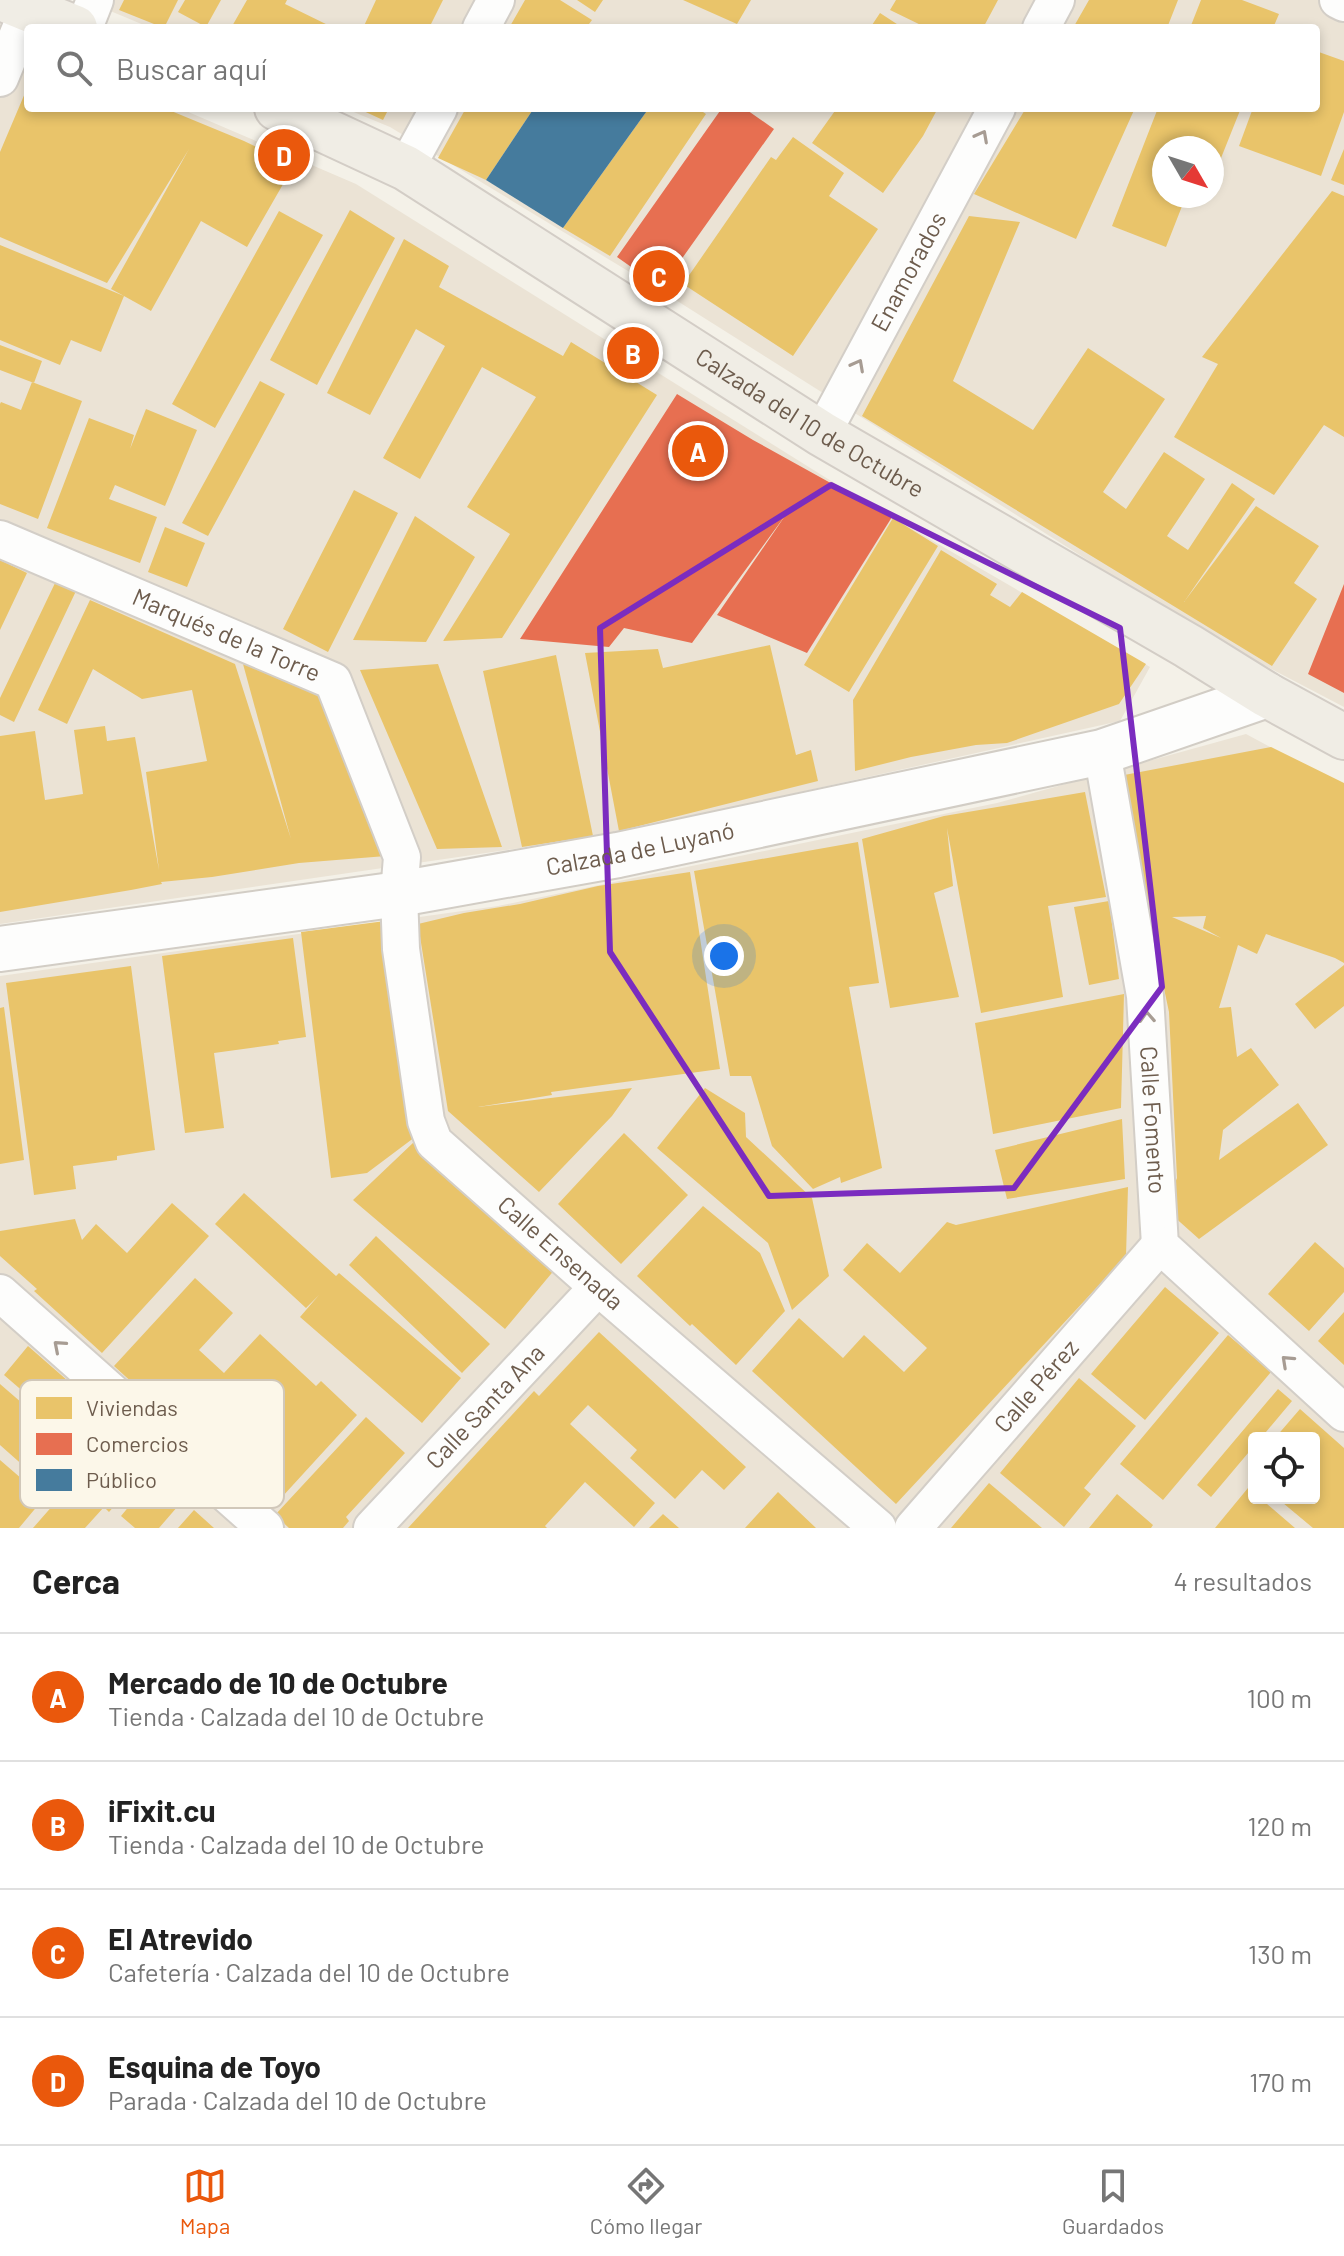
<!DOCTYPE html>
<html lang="es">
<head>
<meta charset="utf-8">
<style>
  :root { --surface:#fff; --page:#f6f6f6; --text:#222; --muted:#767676; --line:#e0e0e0; --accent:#ea580c }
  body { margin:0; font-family:Barlow,sans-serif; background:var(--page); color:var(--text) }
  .controls { position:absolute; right:24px; bottom:24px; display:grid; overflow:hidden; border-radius:8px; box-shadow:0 4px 12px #0003 }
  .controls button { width:72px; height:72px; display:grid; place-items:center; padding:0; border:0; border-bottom:2px solid var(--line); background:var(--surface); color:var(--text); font:40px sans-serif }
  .compass { position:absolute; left:1152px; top:136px; width:72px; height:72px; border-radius:50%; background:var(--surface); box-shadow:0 4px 12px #0003; rotate:129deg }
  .you { position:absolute; left:724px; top:956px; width:28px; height:28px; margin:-20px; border:6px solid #fff; border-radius:50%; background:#1a73e8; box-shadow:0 0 0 12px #1a73e833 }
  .badge { display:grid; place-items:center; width:52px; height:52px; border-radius:50%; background:var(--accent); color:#fff; font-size:26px; font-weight:700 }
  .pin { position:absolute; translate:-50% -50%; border:4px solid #fff; box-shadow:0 2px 8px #0006 }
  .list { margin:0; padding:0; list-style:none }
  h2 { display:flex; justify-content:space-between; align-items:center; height:104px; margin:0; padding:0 32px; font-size:34px }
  h2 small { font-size:26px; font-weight:400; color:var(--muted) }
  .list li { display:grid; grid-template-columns:52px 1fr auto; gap:24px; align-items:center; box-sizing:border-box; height:128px; padding:0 32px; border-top:2px solid var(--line) }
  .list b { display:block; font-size:30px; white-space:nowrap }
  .list p { margin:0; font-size:26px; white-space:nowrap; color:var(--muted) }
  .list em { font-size:26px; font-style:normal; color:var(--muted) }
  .icon { flex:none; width:44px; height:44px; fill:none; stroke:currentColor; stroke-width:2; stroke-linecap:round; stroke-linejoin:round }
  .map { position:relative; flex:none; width:1344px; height:1528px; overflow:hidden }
  .search { position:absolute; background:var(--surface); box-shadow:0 4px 12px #0003; left:24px; right:24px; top:24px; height:88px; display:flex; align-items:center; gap:20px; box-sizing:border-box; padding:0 28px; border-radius:8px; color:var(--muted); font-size:30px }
  .sheet { height:616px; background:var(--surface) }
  nav { display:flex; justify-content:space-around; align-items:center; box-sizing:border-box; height:112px; border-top:2px solid var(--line); background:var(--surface); font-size:22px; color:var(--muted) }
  nav a { display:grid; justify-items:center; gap:4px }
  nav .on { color:var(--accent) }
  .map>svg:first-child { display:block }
  .residential { fill:#ebe3d5; fill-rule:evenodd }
  .homes { fill:#e9c46a; fill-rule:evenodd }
  .shops { fill:#e76f51 }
  .public { fill:#457b9d }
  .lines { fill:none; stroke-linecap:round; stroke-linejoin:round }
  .street-casing { stroke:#d3cec7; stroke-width:40 }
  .secondary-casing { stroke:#d2cdc5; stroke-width:48 }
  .primary-casing { stroke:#d3cdc6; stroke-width:48 }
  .street { stroke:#fdfdfc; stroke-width:36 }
  .secondary { stroke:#fdfdfc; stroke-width:44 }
  .primary { stroke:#f0ede5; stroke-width:44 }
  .oneway { stroke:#a79c93 }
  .marked { fill:none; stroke:#7b2cbf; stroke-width:6; stroke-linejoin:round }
  .labels { text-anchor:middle; stroke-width:8; stroke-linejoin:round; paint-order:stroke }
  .street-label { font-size:24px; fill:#6d5c4d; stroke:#fcf7e9 }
  .key { fill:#fcf7e9; stroke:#d1c8ba; stroke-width:2 }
  .key-label { font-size:22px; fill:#6d5c4d }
</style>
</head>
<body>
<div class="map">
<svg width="1344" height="1528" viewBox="0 0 1344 1528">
  <rect width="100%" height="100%" fill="#f4f1e8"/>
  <path class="residential" d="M 84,0 L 1344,0 L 1344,707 L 1205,634 L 671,297 L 390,127 L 344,108 L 1316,108 L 1316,28 L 151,28 ZM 1164,148 L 1212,148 L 1212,196 L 1164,196 Z
    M 0,31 L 28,43 L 28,108 L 179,108 L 356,184 L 852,494 L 1150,667 L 1120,721 L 602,836 L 0,924 Z
    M 1246,734 L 1344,787 L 1344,1528 L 0,1528 L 0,976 L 498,906 L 997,803 ZM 1254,1438 L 1314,1438 L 1314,1498 L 1254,1498 Z"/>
  <path class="homes" d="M 124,0 L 178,0 L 164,28 L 119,10 Z
    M 185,0 L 221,0 L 206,27 L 178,12 Z
    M 247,0 L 287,0 L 285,4 L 334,28 L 231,28 Z
    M 376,0 L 443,0 L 429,28 L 363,28 Z
    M 525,0 L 560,0 L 592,20 L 586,28 L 509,28 Z
    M 577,0 L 603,0 L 595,12 Z
    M 683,0 L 751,0 L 737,24 Z
    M 896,0 L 998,0 L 983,28 L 927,28 L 890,10 Z
    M 1089,0 L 1178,0 L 1167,28 L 1073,28 Z
    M 1201,0 L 1242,0 L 1279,14 L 1273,28 L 1190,28 Z
    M 880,13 L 903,28 L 870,28 Z
    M 1316,51 L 1344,61 L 1344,112 L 1321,176 L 1239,146 L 1253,108 L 1316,108 Z
    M 28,86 L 28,108 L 164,108 L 244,141 L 294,165 L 247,247 L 201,221 L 151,311 L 124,296 L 101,352 L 71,340 L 60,365 L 0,340 L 0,245 L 124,296 L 111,289 L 189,149 L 107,283 L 0,237 L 0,152 Z
    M 357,108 L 389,108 L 383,120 Z
    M 466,108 L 534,108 L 486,180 L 438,158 Z
    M 649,108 L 697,108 L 706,114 L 610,256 L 563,228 Z
    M 837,108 L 938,108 L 923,136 L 883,193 L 812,143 Z
    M 1026,108 L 1135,108 L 1076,239 L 974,194 Z
    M 1158,108 L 1241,108 L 1221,158 L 1212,154 L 1212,148 L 1164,148 L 1164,196 L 1186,196 L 1166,247 L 1112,226 Z
    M 793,137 L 844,173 L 829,196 L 878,229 L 793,356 L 683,284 L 771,157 L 776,160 Z
    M 1344,149 L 1344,185 L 1331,180 Z
    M 1332,191 L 1344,196 L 1344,437 L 1324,425 L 1274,495 L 1174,437 L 1218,364 L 1202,357 Z
    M 350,210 L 395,238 L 317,385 L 270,360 Z
    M 279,211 L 323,235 L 215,428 L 172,404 Z
    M 969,216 L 1020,222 L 953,381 L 1033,430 L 1088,348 L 1165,399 L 1103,492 L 1126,509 L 1164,452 L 1205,479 L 1167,536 L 1188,550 L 1232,483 L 1255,499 L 1184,602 L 1256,506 L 1319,546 L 1294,583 L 1317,599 L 1272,666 L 862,416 Z
    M 404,239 L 449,266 L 439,287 L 563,356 L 571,342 L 657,395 L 502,638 L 443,641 L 510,534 L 467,507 L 536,397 L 482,367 L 420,479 L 383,458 L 445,346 L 416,329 L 370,415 L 327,393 Z
    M 0,345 L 42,361 L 34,383 L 0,370 Z
    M 260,381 L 285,394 L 208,536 L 182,523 Z
    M 32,382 L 82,401 L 38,519 L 0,504 L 0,404 L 1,402 L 21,410 Z
    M 146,409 L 197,430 L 165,506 L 115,485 L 109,499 L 157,517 L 140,563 L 47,528 L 89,418 L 134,435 L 130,449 Z
    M 354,490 L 398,513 L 328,652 L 283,629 Z
    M 415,516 L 475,557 L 426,642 L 353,640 Z
    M 893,518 L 938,546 L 849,692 L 804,665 Z
    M 165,527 L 205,543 L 187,587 L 148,572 Z
    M 941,550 L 997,584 L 990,595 L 1010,607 L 1022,592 L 1146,664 L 1119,704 L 1007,743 L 976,745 L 911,757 L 855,771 L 853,700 Z
    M 0,560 L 27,573 L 0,630 Z
    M 56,581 L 76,591 L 14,722 L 0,715 L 0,698 Z
    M 90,600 L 235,664 L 291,839 L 243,664 L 324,695 L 386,856 L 299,863 L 212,877 L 161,882 L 162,884 L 131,890 L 0,912 L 0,736 L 35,731 L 45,800 L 83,794 L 74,730 L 105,726 L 107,741 L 135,737 L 159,870 L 146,772 L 207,761 L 192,690 L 142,699 L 93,669 L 67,724 L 38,710 Z
    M 770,645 L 796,755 L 811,750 L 818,781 L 619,831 L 585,653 L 658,649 L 663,668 Z
    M 556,655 L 593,836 L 522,847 L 483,671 Z
    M 438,664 L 502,847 L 437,849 L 360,670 Z
    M 1271,747 L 1344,783 L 1344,963 L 1335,958 L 1266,934 L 1257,954 L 1238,945 L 1219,1008 L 1231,1007 L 1237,1057 L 1251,1048 L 1279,1085 L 1223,1130 L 1219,1160 L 1298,1103 L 1328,1145 L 1199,1239 L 1171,1214 L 1169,1198 L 1177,1178 L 1169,1012 L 1119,776 ZM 1206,916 L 1203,928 L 1221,938 L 1172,917 Z
    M 1085,792 L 1106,897 L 1048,906 L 1063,997 L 981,1013 L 947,828 L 953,886 L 934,893 L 959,997 L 890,1008 L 862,839 L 944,816 Z
    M 858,842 L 879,983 L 849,987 L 882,1168 L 841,1183 L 840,1177 L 813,1189 L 772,1146 L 751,1076 L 730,1076 L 694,871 Z
    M 690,872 L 720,1069 L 551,1092 L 552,1095 L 478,1107 L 632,1088 L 612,1116 L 539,1192 L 448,1111 L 418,924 L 464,913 L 520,904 L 598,886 Z
    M 1109,901 L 1119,979 L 1089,985 L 1074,907 Z
    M 385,921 L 415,1137 L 367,1173 L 331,1178 L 301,932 Z
    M 293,938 L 306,1037 L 278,1041 L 279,1044 L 214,1053 L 224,1128 L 185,1133 L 162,956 Z
    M 1344,965 L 1344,1006 L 1315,1029 L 1295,1004 Z
    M 131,966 L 155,1150 L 117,1156 L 117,1160 L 73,1166 L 76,1189 L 34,1195 L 6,983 Z
    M 1124,994 L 1121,1108 L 993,1134 L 975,1023 Z
    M 4,1007 L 24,1160 L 0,1164 L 0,1008 Z
    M 705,1088 L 745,1113 L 746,1137 L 812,1198 L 829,1276 L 792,1310 L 768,1243 L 657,1148 Z
    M 1122,1119 L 1125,1179 L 1007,1199 L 995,1150 Z
    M 624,1133 L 688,1195 L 621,1264 L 558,1204 Z
    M 414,1142 L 556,1268 L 505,1329 L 353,1200 Z
    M 1128,1187 L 1126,1256 L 896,1504 L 752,1371 L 799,1318 L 843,1358 L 864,1335 L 904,1372 L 927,1348 L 843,1270 L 867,1243 L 900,1273 L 947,1222 L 956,1225 Z
    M 244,1193 L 336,1276 L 339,1273 L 461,1378 L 422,1423 L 300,1317 L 319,1295 L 306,1308 L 215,1224 Z
    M 172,1203 L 209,1236 L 102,1353 L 34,1291 L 37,1289 L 0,1256 L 0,1231 L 75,1219 L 82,1240 L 96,1224 L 127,1253 Z
    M 703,1206 L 760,1253 L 785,1311 L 736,1365 L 692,1324 L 690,1326 L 637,1276 Z
    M 376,1236 L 490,1344 L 462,1373 L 349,1265 Z
    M 1315,1242 L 1344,1268 L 1344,1292 L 1309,1331 L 1268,1294 Z
    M 195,1278 L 233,1313 L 199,1350 L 224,1373 L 260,1334 L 316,1386 L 321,1381 L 357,1415 L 271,1509 L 114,1366 Z
    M 1165,1287 L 1219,1333 L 1145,1420 L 1091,1374 Z
    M 1344,1312 L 1344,1365 L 1318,1341 Z
    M 599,1332 L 746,1467 L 724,1490 L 702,1470 L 675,1499 L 630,1458 L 637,1450 L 588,1405 L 570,1424 L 655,1503 L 634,1527 L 585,1482 L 545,1526 L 547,1528 L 408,1528 L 534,1391 L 539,1396 Z
    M 1228,1335 L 1271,1372 L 1163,1500 L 1120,1464 Z
    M 28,1346 L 108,1416 L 84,1444 L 4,1375 Z
    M 1079,1378 L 1136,1426 L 1084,1488 L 1091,1494 L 1064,1527 L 1000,1473 Z
    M 0,1384 L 74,1448 L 44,1484 L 0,1445 Z
    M 1278,1389 L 1292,1401 L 1261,1438 L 1254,1438 L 1254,1446 L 1211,1497 L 1197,1485 Z
    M 1300,1409 L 1344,1448 L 1344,1528 L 1313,1528 L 1277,1498 L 1314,1498 L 1314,1438 L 1275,1438 Z
    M 366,1417 L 405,1453 L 346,1517 L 349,1521 L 343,1528 L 289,1528 L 275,1515 Z
    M 119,1430 L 154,1461 L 109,1512 L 104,1507 L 85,1528 L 33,1528 Z
    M 0,1460 L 44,1498 L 19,1528 L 0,1528 Z
    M 150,1481 L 178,1506 L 159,1528 L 135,1528 L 121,1516 Z
    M 989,1483 L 1042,1528 L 951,1528 Z
    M 1248,1488 L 1254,1493 L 1254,1498 L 1260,1498 L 1295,1528 L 1215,1528 Z
    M 778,1492 L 816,1528 L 745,1528 Z
    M 1117,1494 L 1153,1525 L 1151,1528 L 1089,1528 Z
    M 194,1510 L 214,1528 L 178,1528 Z
    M 663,1514 L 679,1528 L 649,1528 Z"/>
  <path class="shops" d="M 722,108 L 744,108 L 774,129 L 661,288 L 617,257 Z
    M 677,394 L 753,440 L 892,517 L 807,653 L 717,615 L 787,513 L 692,643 L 624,628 L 609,647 L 520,639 Z
    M 1344,584 L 1344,693 L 1308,674 Z"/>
  <path class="public" d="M 534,108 L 649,108 L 563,228 L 486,180 Z"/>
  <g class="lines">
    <g class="street-casing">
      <g id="street">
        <path d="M 1338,0 L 1344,3"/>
        <path d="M 84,28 L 95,0"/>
        <path d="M 481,28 L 496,0"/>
        <path d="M 1041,28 L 1056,0"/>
        <path d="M 0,78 L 28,10"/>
        <path d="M 406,168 L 439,108"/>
        <path id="s1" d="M 822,434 L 997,108"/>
        <path id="s2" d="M 0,539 L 333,681 L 402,857 L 399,894 L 401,949 L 426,1121 L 434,1142 L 598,1287 L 878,1528"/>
        <path id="s3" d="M 1102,752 L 1145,996 L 1160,1245 L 1344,1413"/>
        <path d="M 0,1293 L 265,1528"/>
        <path id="s4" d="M 372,1528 L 598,1287"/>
        <path id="s5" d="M 913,1528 L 1160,1245"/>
      </g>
    </g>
    <g class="secondary-casing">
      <g id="secondary">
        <path id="s6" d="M 0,949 L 399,894 L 618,855 L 1102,752 L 1267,695"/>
      </g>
    </g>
    <g class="primary-casing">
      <g id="primary">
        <path d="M 6,0 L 75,28"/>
        <path id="s7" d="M 277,108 L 406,168 L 822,434 L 1188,646 L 1267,695 L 1344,737"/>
      </g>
    </g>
    <use href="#street" class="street"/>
    <use href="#secondary" class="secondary"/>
    <use href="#primary" class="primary"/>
  </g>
  <defs><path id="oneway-chevron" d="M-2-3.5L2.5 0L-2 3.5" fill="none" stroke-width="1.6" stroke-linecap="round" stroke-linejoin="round" transform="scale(2)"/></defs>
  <g class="oneway">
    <use href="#oneway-chevron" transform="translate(982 136) rotate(-62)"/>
    <use href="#oneway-chevron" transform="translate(858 365) rotate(-62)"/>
    <use href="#oneway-chevron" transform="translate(1147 1017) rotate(-93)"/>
    <use href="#oneway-chevron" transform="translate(59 1346) rotate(-139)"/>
    <use href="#oneway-chevron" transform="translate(1287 1361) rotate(-137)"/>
  </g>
  <path class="marked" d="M 831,485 L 1120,628 L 1162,987 L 1014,1188 L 769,1196 L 610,952 L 600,628 Z"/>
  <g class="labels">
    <g class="street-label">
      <text dy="8" stroke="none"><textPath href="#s1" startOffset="184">Enamorados</textPath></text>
      <text dy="8" stroke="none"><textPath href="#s7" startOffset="620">Calzada del 10 de Octubre</textPath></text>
      <text dy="8" stroke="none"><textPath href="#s2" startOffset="246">Marqués de la Torre</textPath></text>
      <text dy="8" stroke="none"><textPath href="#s6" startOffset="648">Calzada de Luyanó</textPath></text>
      <text dy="8" stroke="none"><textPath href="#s3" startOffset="372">Calle Fomento</textPath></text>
      <text dy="8" stroke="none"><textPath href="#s2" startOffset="1008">Calle Ensenada</textPath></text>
      <text dy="8" stroke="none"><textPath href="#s5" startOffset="188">Calle Pérez</textPath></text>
      <text dy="8" stroke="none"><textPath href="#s4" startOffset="166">Calle Santa Ana</textPath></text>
    </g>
  </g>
  <rect x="20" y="1380" width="264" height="128" rx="12" class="key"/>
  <rect x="36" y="1397" width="36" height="22" fill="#e9c46a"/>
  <rect x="36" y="1433" width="36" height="22" fill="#e76f51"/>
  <rect x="36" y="1469" width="36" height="22" fill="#457b9d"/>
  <g class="key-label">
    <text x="86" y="1416">Viviendas</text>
    <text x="86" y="1452">Comercios</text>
    <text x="86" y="1488">Público</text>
  </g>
</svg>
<div class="controls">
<button><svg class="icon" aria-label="locate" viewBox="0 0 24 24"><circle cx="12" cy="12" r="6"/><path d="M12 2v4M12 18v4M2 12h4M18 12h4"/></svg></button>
</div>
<svg class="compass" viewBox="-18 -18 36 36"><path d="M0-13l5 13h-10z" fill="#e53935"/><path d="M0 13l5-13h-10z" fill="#767676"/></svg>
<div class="you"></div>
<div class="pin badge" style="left:698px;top:451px">A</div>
<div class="pin badge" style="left:633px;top:353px">B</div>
<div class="pin badge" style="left:659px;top:276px">C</div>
<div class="pin badge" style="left:284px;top:155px">D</div>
<div class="search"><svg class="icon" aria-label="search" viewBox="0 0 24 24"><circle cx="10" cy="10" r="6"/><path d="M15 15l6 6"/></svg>Buscar aquí</div>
</div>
<section class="sheet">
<h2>Cerca<small>4 resultados</small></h2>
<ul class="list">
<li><span class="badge">A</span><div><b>Mercado de 10 de Octubre</b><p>Tienda · Calzada del 10 de Octubre</p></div><em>100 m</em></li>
<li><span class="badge">B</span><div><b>iFixit.cu</b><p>Tienda · Calzada del 10 de Octubre</p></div><em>120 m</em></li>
<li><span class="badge">C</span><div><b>El Atrevido</b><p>Cafetería · Calzada del 10 de Octubre</p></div><em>130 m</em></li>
<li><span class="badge">D</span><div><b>Esquina de Toyo</b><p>Parada · Calzada del 10 de Octubre</p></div><em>170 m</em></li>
</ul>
</section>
<nav>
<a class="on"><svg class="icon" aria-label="map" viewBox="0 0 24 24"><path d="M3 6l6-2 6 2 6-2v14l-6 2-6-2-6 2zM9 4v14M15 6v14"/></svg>Mapa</a>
<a><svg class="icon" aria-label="directions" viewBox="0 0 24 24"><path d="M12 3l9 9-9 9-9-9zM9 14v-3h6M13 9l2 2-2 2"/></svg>Cómo llegar</a>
<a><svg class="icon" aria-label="saved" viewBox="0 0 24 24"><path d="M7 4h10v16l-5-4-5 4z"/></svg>Guardados</a>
</nav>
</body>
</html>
